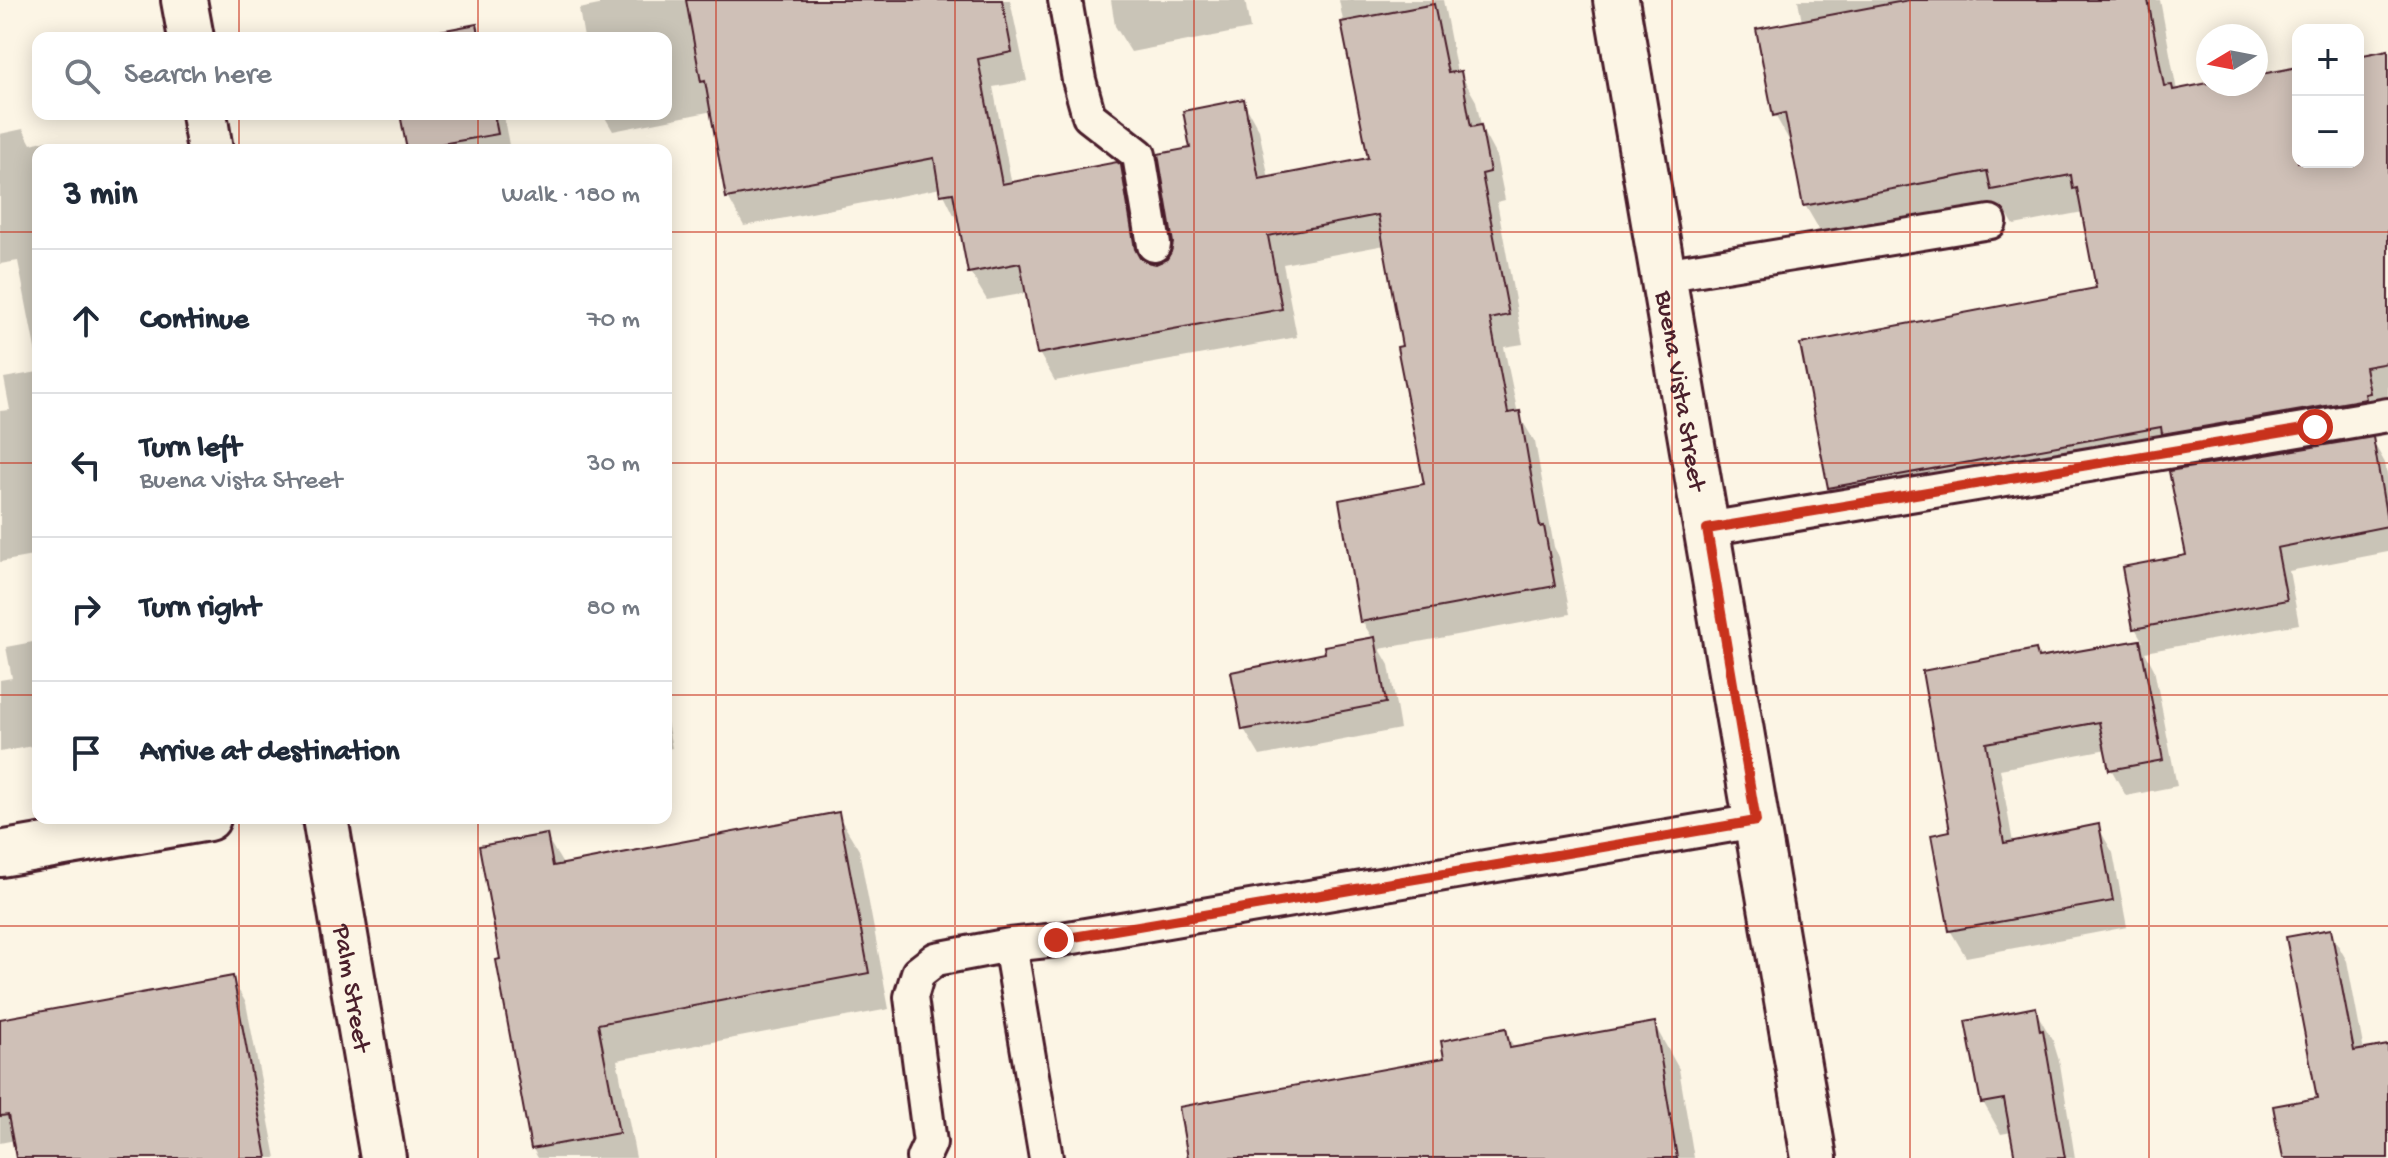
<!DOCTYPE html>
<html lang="en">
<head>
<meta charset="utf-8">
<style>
  :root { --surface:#fff; --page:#f2f2f3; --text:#1f2937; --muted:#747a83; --line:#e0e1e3 }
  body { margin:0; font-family:"Gochi Hand",sans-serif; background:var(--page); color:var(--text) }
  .controls { position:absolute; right:24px; top:24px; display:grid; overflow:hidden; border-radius:16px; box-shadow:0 4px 20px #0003 }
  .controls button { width:72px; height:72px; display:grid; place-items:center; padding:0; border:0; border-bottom:2px solid var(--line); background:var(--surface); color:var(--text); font:40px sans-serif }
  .compass { position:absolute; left:2196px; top:24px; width:72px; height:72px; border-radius:50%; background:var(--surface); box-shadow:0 4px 20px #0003; rotate:260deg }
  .stop { position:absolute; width:24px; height:24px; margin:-18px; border:6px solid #c8321e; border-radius:50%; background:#fff }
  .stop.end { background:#c8321e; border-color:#fff; box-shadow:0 2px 8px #0008 }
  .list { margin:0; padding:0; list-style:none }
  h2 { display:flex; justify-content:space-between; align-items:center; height:104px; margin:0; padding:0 32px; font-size:34px }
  h2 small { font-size:26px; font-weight:400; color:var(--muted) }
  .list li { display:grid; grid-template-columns:52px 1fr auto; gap:24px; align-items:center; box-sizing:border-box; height:144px; padding:0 32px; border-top:2px solid var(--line) }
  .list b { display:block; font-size:30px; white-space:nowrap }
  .list p { margin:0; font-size:26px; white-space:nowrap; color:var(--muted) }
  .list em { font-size:26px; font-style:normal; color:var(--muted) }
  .icon { flex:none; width:44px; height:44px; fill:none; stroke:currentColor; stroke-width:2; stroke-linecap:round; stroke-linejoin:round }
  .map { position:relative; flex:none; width:2388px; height:1158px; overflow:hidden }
  .search { position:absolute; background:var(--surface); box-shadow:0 4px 20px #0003; left:32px; top:32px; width:640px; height:88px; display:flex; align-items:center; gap:20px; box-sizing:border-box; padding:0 28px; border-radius:16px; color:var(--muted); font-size:30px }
  .panel { position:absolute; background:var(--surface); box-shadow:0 4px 20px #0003; left:32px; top:144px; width:640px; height:680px; border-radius:16px }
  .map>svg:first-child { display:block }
  .shadow { fill:#0003 }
  .building { fill:#cfc0b7; stroke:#4a1f2b; stroke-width:2 }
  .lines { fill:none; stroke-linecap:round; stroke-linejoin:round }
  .service-casing { stroke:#4a1f2b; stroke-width:38 }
  .minor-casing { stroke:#4a1f2b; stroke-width:50 }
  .tertiary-casing { stroke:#4a1f2b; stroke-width:50 }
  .service { stroke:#fcf5e5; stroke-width:32 }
  .minor { stroke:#fcf5e5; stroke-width:44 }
  .tertiary { stroke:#fcf5e5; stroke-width:44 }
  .route { stroke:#c8321e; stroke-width:10 }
  .grid { fill:none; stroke:#c8321e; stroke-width:2; stroke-opacity:0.55 }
  .labels { text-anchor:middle; stroke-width:6; stroke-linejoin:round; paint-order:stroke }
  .street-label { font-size:26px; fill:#4a1f2b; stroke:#fcf5e5 }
</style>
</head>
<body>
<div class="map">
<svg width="2388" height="1158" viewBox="0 0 2388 1158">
  <rect width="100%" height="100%" fill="#fcf5e5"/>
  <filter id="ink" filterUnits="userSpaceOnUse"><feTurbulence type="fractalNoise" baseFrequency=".0125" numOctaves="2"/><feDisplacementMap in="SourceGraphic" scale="16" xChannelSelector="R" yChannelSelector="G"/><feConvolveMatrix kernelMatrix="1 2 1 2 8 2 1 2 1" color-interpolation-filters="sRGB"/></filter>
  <g filter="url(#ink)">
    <path class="shadow" d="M 599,0 L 1010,0 L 1027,81 L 993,87 L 1012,185 L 1120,167 L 1137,196 L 1148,265 L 1158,266 L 1167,262 L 1174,252 L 1192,149 L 1243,101 L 1259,130 L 1269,179 L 1370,160 L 1339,0 L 1443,0 L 1457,73 L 1460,73 L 1476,101 L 1482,130 L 1496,156 L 1505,200 L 1497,202 L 1523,344 L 1504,347 L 1518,414 L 1535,442 L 1554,547 L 1559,557 L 1570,614 L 1380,649 L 1389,665 L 1400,729 L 1260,756 L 1244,729 L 1327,655 L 1373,639 L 1362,621 L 1426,486 L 1385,245 L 1283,264 L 1297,337 L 1055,381 L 1039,353 L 1027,293 L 987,300 L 970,272 L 961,222 L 958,223 L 941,188 L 744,226 L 728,197 L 713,111 L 613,131 L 603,114 L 666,114 L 666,38 L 584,38 L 579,9 L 599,5 Z
      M 1111,0 L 1245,0 L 1250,29 L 1131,52 L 1115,26 Z
      M 1798,0 L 2160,0 L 2177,91 L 2256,84 L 2256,77 L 2298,69 L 2298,162 L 2358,162 L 2358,58 L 2388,52 L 2388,429 L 2385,430 L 2386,435 L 2371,438 L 2385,463 L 2388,478 L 2388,552 L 2289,571 L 2299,624 L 2145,652 L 2154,669 L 2177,786 L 2126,796 L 2111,769 L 2107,749 L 2000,769 L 2013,843 L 2098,827 L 2113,853 L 2127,927 L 1966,957 L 1950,930 L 1953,833 L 1924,672 L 2035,651 L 2040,660 L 2143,642 L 2135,628 L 2188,557 L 2185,470 L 2181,463 L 1850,524 L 1830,488 L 2098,290 L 2083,212 L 2014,225 L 2003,207 L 1826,241 L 1805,205 L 1794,149 L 1775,115 L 1802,22 Z
      M 402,114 L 503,114 L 510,150 L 409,150 Z
      M 23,129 L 31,144 L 47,140 L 49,145 L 60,144 L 63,150 L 38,150 L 38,364 L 18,261 L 0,264 L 0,134 Z
      M 38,372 L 38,555 L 0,562 L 0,411 L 10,410 L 4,378 Z
      M 38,641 L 38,745 L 0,752 L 0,680 L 12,678 L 6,647 Z
      M 666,717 L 672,748 L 666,749 Z
      M 838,815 L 859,850 L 889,1009 L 617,1060 L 636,1158 L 538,1158 L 533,1149 L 502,960 L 546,836 L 564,866 Z
      M 2330,931 L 2347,961 L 2364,1051 L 2388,1047 L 2388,1158 L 2285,1158 L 2319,1100 Z
      M 232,979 L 246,1003 L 276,1158 L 18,1158 L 15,1140 L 0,1143 L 0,1021 Z
      M 2035,1010 L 2053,1041 L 2060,1064 L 2075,1158 L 2017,1158 L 2012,1132 L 2001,1134 L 1983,1102 Z
      M 1654,1024 L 1679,1069 L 1694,1158 L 1190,1158 L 1446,1059 L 1505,1031 L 1515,1049 Z"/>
    <path class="building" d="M 686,0 L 1002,0 L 1012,52 L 978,59 L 1002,184 L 1117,162 L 1121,165 L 1135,249 L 1140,258 L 1147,262 L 1156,264 L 1167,259 L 1171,252 L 1173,243 L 1158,154 L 1190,148 L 1183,111 L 1244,99 L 1259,179 L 1368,158 L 1341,22 L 1434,4 L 1448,73 L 1461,71 L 1471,127 L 1481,125 L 1490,172 L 1482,174 L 1509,315 L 1490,319 L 1508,413 L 1520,411 L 1540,527 L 1544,526 L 1555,586 L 1360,622 L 1339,500 L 1424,484 L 1397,347 L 1402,346 L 1378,215 L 1268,236 L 1282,309 L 1037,354 L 1020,263 L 968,273 L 953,193 L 940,195 L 934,158 L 726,198 L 705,81 L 701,82 Z
      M 1909,0 L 2148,0 L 2164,86 L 2172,85 L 2173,90 L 2208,83 L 2256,84 L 2256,75 L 2298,67 L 2298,162 L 2358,162 L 2358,56 L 2388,50 L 2388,363 L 2365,367 L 2370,393 L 2365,394 L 2366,399 L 2162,434 L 2161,427 L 1828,488 L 1800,344 L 2096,288 L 2077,188 L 2073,189 L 2071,175 L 1991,190 L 1987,171 L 1803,206 L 1785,113 L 1773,116 L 1756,29 Z
      M 477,24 L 480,38 L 403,38 Z
      M 400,114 L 494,114 L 498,134 L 407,150 Z
      M 2373,437 L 2388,526 L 2277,548 L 2287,600 L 2133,629 L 2122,567 L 2186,555 L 2169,471 Z
      M 1375,637 L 1386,703 L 1242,730 L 1231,672 L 1325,653 L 1324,646 Z
      M 2140,640 L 2163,760 L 2109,770 L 2099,722 L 1986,743 L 2004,843 L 2099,824 L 2113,901 L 1949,931 L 1931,835 L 1950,831 L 1922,671 L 2036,649 L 2038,658 Z
      M 839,812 L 869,973 L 598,1024 L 619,1133 L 531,1149 L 496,960 L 500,959 L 479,846 L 547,834 L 553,866 Z
      M 2331,929 L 2354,1051 L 2388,1045 L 2388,1158 L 2283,1158 L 2273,1106 L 2317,1098 L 2286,937 Z
      M 233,976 L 267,1158 L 16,1158 L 8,1115 L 0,1116 L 0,1019 Z
      M 2036,1007 L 2040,1031 L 2043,1030 L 2065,1158 L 2015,1158 L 2004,1099 L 1981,1103 L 1965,1021 Z
      M 1655,1022 L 1677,1158 L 1188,1158 L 1179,1107 L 1444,1058 L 1441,1041 L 1506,1028 L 1510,1048 Z"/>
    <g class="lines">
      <g class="service-casing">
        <path id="service" d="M 1065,0 L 1079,80 L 1089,116 L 1139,155 L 1154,245
          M 1663,275 L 1990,222
          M 1707,529 L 2388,415
          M 923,1158 L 930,1143 L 911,997 L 918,973 L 936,959 L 1010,945
          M 1046,1158 L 1010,945 L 1056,940 L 1756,821"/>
      </g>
      <g class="minor-casing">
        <g id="minor">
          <path id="s1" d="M 1616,0 L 1814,1158"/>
          <path d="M 0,854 L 208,818"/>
        </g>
      </g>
      <g class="tertiary-casing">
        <g id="tertiary">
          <path d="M 184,0 L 191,38"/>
          <path d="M 204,114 L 210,150"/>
          <path id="s2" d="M 325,818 L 383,1158"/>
        </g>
      </g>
      <use href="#service" class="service"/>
      <use href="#minor" class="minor"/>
      <use href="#tertiary" class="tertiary"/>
    </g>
  </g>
  <g class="lines" filter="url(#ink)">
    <path class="route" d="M 1056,940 L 1756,821 L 1707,529 L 2315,427"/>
  </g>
  <path class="grid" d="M 239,0 L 239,38M 478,0 L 478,38M 716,0 L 716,1158M 955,0 L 955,1158M 1194,0 L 1194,1158M 1433,0 L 1433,1158M 1672,0 L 1672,1158M 1910,0 L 1910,1158M 2149,0 L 2149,1158M 239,114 L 239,150M 478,114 L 478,150M 0,232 L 38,232M 666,232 L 2388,232M 0,463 L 38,463M 666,463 L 2388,463M 0,695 L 38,695M 666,695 L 2388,695M 239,818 L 239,1158M 478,818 L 478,1158M 0,926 L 2388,926"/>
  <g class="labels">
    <g class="street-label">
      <text dy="9" stroke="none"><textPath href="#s1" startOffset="396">Buena Vista Street</textPath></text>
      <text dy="9" stroke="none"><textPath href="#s2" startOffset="172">Palm Street</textPath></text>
    </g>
  </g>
</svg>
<div class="controls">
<button>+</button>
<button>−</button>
</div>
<svg class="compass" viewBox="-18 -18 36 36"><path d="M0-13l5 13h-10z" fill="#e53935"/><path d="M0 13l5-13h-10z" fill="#747a83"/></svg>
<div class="stop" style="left:2315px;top:427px"></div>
<div class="stop end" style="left:1056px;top:940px"></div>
<div class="search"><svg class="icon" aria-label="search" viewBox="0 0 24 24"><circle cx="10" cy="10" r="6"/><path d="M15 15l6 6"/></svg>Search here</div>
<section class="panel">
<h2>3 min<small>Walk · 180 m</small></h2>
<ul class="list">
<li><svg class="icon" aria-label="ahead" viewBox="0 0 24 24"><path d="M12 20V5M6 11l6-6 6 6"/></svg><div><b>Continue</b></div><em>70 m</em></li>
<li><svg class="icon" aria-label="left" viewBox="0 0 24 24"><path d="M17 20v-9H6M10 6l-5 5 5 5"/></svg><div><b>Turn left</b><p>Buena Vista Street</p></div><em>30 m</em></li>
<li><svg class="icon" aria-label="right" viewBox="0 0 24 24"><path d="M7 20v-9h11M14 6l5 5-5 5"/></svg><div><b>Turn right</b></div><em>80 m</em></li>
<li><svg class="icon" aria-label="arrive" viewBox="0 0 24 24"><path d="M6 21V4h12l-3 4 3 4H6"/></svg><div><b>Arrive at destination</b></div></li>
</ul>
</section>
</div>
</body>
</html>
